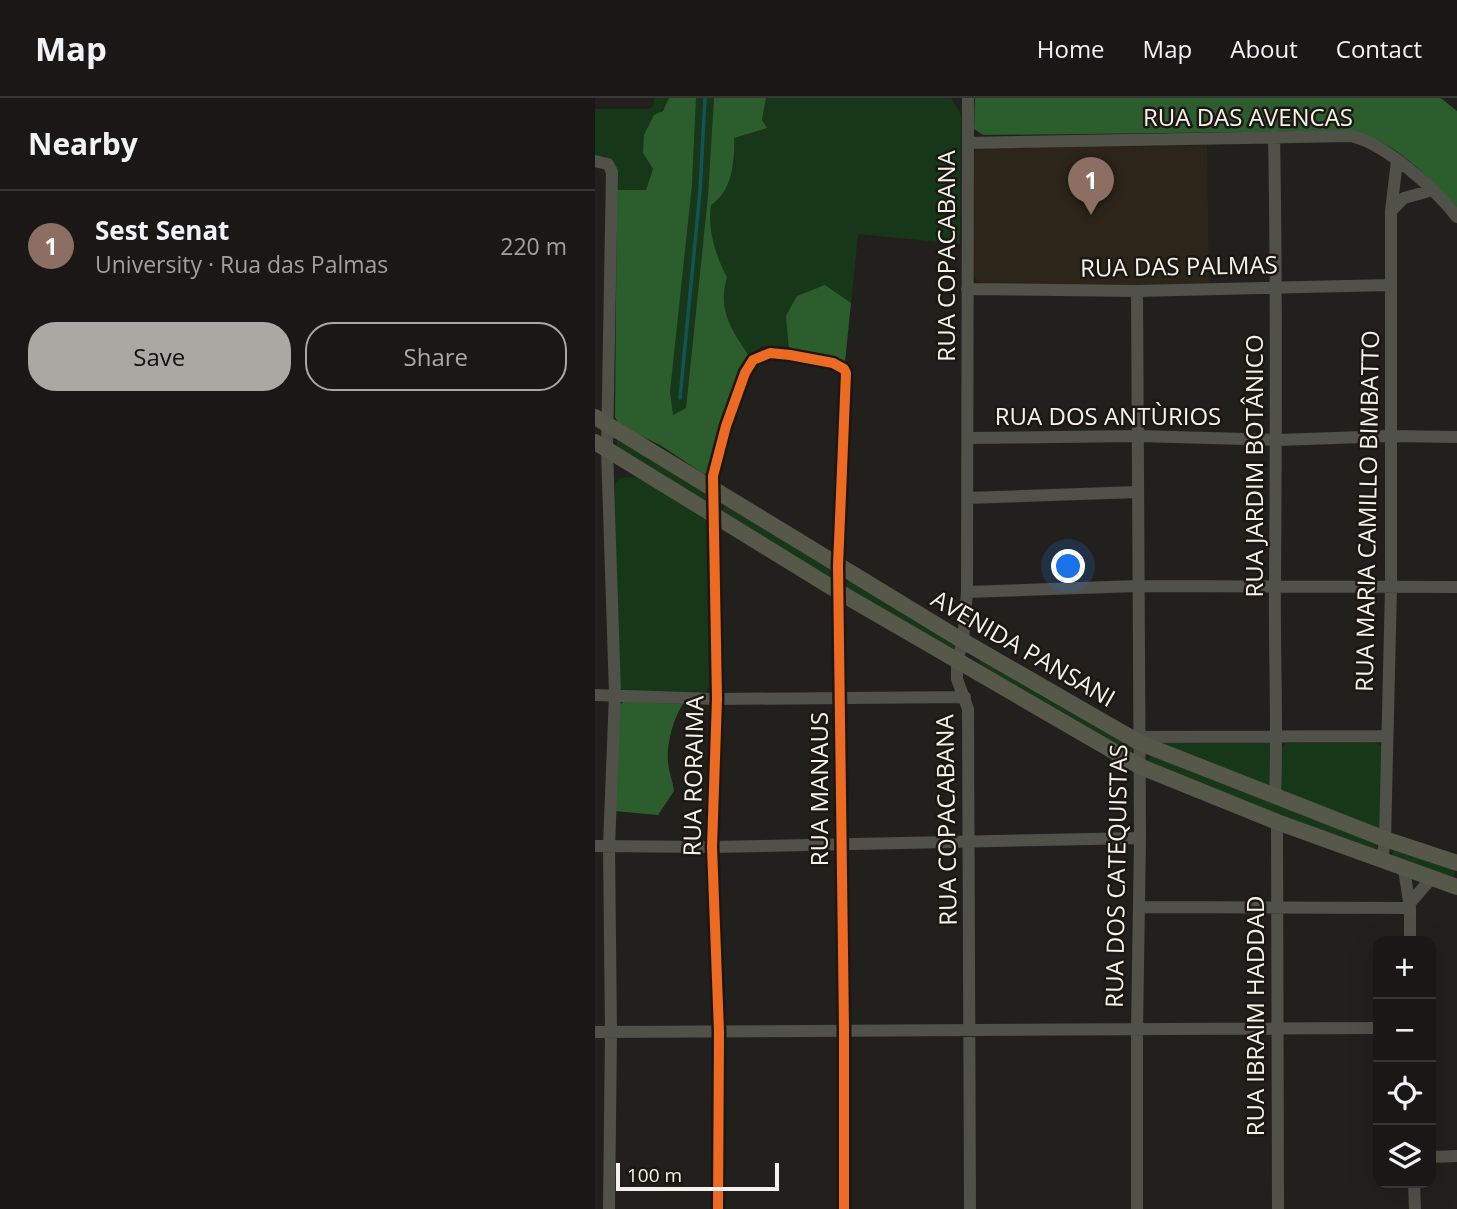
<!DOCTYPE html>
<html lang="en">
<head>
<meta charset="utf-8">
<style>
  :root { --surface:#1a1816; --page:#23211f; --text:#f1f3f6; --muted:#9fa0a1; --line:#383735; --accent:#aba8a4 }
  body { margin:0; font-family:"Open Sans",sans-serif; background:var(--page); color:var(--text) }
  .controls { position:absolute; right:21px; bottom:21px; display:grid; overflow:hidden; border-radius:14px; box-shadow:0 7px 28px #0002 }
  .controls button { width:63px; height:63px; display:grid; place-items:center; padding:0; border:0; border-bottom:2px solid var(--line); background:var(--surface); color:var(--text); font:35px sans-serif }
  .scale { position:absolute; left:21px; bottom:18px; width:163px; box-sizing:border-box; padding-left:7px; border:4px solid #f5f2ed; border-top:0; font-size:19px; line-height:24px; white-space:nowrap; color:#f5f2ed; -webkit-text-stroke:5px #1c1811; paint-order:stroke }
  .you { position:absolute; left:474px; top:469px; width:24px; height:24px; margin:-18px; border:5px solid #fff; border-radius:50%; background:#1a73e8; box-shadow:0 0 0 10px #1a73e833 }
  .badge { display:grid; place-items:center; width:46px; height:46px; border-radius:50%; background:var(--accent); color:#fff; font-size:23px; font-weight:700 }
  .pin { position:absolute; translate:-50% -58px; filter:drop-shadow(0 2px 4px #0008) }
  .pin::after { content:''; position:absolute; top:37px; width:24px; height:21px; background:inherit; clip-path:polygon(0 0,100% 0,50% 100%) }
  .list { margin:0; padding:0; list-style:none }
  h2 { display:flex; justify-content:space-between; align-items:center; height:91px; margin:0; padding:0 28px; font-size:30px }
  h2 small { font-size:23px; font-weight:400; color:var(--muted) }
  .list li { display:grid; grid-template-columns:46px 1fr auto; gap:21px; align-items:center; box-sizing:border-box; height:112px; padding:0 28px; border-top:2px solid var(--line) }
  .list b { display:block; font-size:26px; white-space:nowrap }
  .list p { margin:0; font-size:23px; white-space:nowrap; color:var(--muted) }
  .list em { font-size:23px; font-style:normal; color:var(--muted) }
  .actions { display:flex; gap:14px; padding:21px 28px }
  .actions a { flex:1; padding:16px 0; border:2px solid var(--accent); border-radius:28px; text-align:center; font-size:24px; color:var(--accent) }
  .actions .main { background:var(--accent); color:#111 }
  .icon { flex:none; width:38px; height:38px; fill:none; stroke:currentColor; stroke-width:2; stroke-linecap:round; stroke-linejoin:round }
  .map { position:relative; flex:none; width:862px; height:1111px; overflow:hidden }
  header { display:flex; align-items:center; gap:42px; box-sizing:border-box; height:98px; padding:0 35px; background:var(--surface); border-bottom:2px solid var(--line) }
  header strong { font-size:33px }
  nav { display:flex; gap:38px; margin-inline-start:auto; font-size:24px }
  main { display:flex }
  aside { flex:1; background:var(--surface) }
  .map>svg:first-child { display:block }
  .built { fill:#2c251a }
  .green { fill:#173818 }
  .forest { fill:#2c5e2d }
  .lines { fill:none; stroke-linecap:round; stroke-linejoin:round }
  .stream { stroke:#155255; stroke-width:3.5 }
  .minor { stroke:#505148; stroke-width:12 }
  .major { stroke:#56584a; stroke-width:16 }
  .cycleway-casing { stroke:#1c1811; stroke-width:15 }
  .cycleway { stroke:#ed6a23; stroke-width:10 }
  .labels { text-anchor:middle; stroke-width:5; stroke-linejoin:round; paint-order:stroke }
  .street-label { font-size:24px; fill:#f5f2ed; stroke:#1c1811 }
</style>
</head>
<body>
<header>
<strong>Map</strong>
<nav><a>Home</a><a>Map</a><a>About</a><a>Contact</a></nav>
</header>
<main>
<aside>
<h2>Nearby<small></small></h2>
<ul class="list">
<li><span class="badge" style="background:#8d6e63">1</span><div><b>Sest Senat</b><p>University · Rua das Palmas</p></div><em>220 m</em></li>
</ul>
<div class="actions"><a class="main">Save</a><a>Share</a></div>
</aside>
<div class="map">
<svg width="862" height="1111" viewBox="0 0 862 1111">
  <rect width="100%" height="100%" fill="#22201d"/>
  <path class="built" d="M 612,48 L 614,187 L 388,187 L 379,179 L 377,56 L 384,49 Z"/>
  <path class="green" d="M 59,0 L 74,0 L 72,7 L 63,16 L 48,55 L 58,71 L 51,93 L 22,92 L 20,65 L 9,58 L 0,59 L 0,11 L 54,11 L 58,8 Z
    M 101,0 L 119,0 L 113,98 L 91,310 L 77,318 L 75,294 L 97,87 Z
    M 171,0 L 356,0 L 366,17 L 365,146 L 263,136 L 256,205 L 230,187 L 193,235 L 194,252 L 167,248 L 155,259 C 137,233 122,212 131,179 L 122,162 L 113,120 L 116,107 L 140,64 L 138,40 L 171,30 L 167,22 Z
    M 25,341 L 113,393 L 114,405 L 110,404 L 22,350 L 22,342 Z
    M 31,379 L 46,380 L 109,417 L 115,429 L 115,586 L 111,594 L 28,593 L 23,588 L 20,386 L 25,380 Z
    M 132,408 L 238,473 L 236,480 L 127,415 L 128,410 Z
    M 255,482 L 361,546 L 359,553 L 249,488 Z
    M 386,559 L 538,649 L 536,655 L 380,569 L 384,566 Z
    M 779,644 L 786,648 L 786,728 L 780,732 L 689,696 L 685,690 L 687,650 L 692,645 Z
    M 570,645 L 674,645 L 676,648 L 675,687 L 671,689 L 569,647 Z
    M 557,657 L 782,746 L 782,751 L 776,754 L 551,663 Z
    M 799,752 L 859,771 L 860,776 L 857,781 L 796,758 Z"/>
  <path class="forest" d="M 74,0 L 101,0 L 97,87 L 75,294 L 78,317 L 91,310 L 113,98 L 119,0 L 171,0 L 167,22 L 172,30 L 139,40 C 140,64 137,93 116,107 C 112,129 121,160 132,179 C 122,212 137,233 155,259 L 114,375 L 109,376 L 65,347 L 25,328 L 20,319 L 22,92 L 51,92 L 58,71 L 48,55 L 49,37 L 59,17 L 68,13 Z
    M 380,0 L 846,0 L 862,13 L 862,113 C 834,79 800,41 754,33 L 388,37 L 379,31 Z
    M 230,187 L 256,205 L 250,264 L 235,259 L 194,252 L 191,218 L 202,198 Z
    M 29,603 L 88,606 C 78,621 71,647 73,665 C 74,675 78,684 79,693 L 63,717 L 20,713 L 24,608 Z"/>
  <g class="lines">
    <path class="stream" d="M 85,300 L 105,93 L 110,0"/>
    <path class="minor" d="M 373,0 L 372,494 L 368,543 L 362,563 L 362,581 L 373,611 L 375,1111
      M 679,38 C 682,187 681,336 680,485 C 679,556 683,627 680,698
      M 373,45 L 756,38 C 790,45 841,92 862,119
      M 0,63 L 13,66 L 17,74 L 12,351 L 20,596 L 14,748 L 16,934 L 14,1111
      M 796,113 L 809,100 L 838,92
      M 372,191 L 542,193 L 796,187
      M 542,193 L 545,740 L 542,931 L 542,1111
      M 373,340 L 543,338 L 683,342 L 796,338 L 862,339
      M 372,400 L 543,394
      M 372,494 L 542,488 L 862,489
      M 0,597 L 122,601 L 370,599
      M 539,639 L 790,638
      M 682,724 L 683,1111
      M 0,748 L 117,749 L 545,740
      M 787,763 L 790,741 L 796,490 L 796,113 L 802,63
      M 809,771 L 815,810 L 815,843
      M 814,806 L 836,781
      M 545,809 L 815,810
      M 0,934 L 783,930
      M 836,1059 L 862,1058
      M 819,1085 L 820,1111
      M 123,1111 L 124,934 L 117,749 L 122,601 L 118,378 L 131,328 L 150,275 L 158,262 L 175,255 L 195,257 L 238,265 L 249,271 L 251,275 L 243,468 L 249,931 L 249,1111"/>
    <path class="major" d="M 0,319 L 368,543 L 545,645 L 790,741 L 862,765
      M 0,344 L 244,494 L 544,668 L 682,724 L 862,789"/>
    <g class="cycleway-casing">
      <path id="cycleway" d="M 123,1111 L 124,934 L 117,749 L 122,601 L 118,378 L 131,328 L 150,275 L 158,262 L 175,255 L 195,257 L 238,265 L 249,271 L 251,275 L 243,468 L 249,931 L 249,1111"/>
    </g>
    <use href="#cycleway" class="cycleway"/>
  </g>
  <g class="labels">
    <g class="street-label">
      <text x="653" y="28">RUA DAS AVENCAS</text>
      <text transform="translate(352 158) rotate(-90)" y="8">RUA COPACABANA</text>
      <text transform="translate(584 169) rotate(-1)" y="8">RUA DAS PALMAS</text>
      <text x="513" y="327">RUA DOS ANTÙRIOS</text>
      <text transform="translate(660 368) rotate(-90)" y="8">RUA JARDIM BOTÂNICO</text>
      <text transform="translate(773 413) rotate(-89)" y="8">RUA MARIA CAMILLO BIMBATTO</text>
      <text transform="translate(428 551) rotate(30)" y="8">AVENIDA PANSANI</text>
      <text transform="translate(99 678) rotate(-89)" y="8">RUA RORAIMA</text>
      <text transform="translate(225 691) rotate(-90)" y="8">RUA MANAUS</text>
      <text transform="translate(352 722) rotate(-91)" y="8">RUA COPACABANA</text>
      <text transform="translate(522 778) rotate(-89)" y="8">RUA DOS CATEQUISTAS</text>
      <text transform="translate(661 918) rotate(-90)" y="8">RUA IBRAIM HADDAD</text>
    </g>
  </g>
</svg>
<div class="controls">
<button>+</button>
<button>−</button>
<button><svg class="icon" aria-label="locate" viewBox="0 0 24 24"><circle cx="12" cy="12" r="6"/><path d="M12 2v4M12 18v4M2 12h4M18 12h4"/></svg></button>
<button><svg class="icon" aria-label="layers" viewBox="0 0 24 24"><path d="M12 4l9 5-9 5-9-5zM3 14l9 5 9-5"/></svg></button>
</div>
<div class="scale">100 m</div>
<div class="you"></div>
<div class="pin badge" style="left:496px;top:117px;background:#8d6e63">1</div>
</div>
</main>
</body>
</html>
